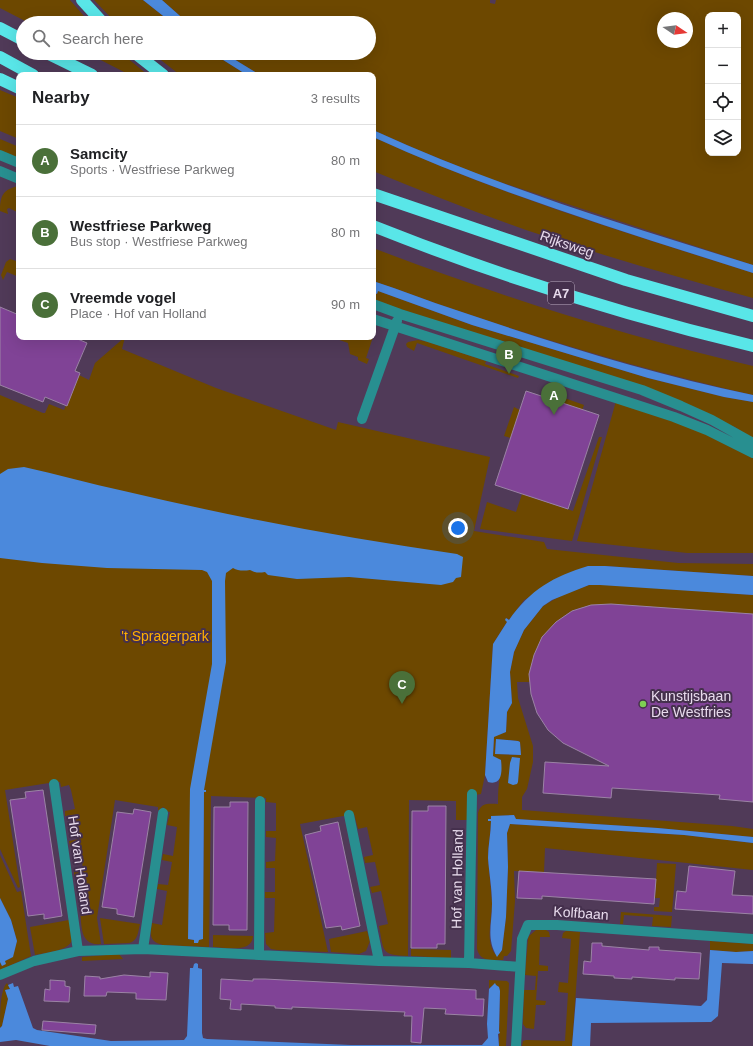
<!DOCTYPE html>
<html lang="en">
<head>
<meta charset="utf-8">
<style>
  :root { --surface:#fff; --page:#f6f6f6; --text:#202124; --muted:#757577; --line:#e0e0e0; --accent:#4a7039 }
  body { margin:0; font-family:Arial,sans-serif; background:var(--page); color:var(--text) }
  .controls { position:absolute; right:12px; top:12px; display:grid; overflow:hidden; border-radius:8px; box-shadow:0 4px 16px #0002 }
  .controls button { width:36px; height:36px; display:grid; place-items:center; padding:0; border:0; border-bottom:1px solid var(--line); background:var(--surface); color:var(--text); font:20px sans-serif }
  .compass { position:absolute; left:657px; top:12px; width:36px; height:36px; border-radius:50%; background:var(--surface); box-shadow:0 4px 16px #0002; rotate:103deg }
  .you { position:absolute; left:458px; top:528px; width:14px; height:14px; margin:-10px; border:3px solid #fff; border-radius:50%; background:#1a73e8; box-shadow:0 0 0 6px #1a73e833 }
  .badge { display:grid; place-items:center; width:26px; height:26px; border-radius:50%; background:var(--accent); color:#fff; font-size:13px; font-weight:700 }
  .pin { position:absolute; translate:-50% -33px; filter:drop-shadow(0 1px 2px #0008) }
  .pin::after { content:''; position:absolute; top:21px; width:14px; height:12px; background:inherit; clip-path:polygon(0 0,100% 0,50% 100%) }
  .list { margin:0; padding:0; list-style:none }
  h2 { display:flex; justify-content:space-between; align-items:center; height:52px; margin:0; padding:0 16px; font-size:17px }
  h2 small { font-size:13px; font-weight:400; color:var(--muted) }
  .list li { display:grid; grid-template-columns:26px 1fr auto; gap:12px; align-items:center; box-sizing:border-box; height:72px; padding:0 16px; border-top:1px solid var(--line) }
  .list b { display:block; font-size:15px; white-space:nowrap }
  .list p { margin:0; font-size:13px; white-space:nowrap; color:var(--muted) }
  .list em { font-size:13px; font-style:normal; color:var(--muted) }
  .icon { flex:none; width:22px; height:22px; fill:none; stroke:currentColor; stroke-width:2; stroke-linecap:round; stroke-linejoin:round }
  .map { position:relative; flex:none; width:753px; height:1046px; overflow:hidden }
  .search { position:absolute; background:var(--surface); box-shadow:0 4px 16px #0002; left:16px; top:16px; width:360px; height:44px; display:flex; align-items:center; gap:10px; box-sizing:border-box; padding:0 14px; border-radius:22px; color:var(--muted); font-size:15px }
  .panel { position:absolute; background:var(--surface); box-shadow:0 4px 16px #0002; left:16px; top:72px; width:360px; height:268px; border-radius:8px }
  .map>svg:first-child { display:block }
  .green { fill:#6d4800; fill-rule:evenodd }
  .water { fill:#4b89dc }
  .building { fill:#804396; stroke:#9b83a5 }
  .lines { fill:none; stroke-linecap:round; stroke-linejoin:round }
  .minor { stroke:#288f90; stroke-width:10 }
  .highway { stroke:#59e6e8; stroke-width:12 }
  .poi-dot { fill:#7ed053; stroke:#45304d; stroke-width:1.5 }
  .labels { text-anchor:middle; stroke-width:4; stroke-linejoin:round; paint-order:stroke }
  .shield { fill:#45304d; stroke:#b7a8bd; stroke-width:1 }
  .shield-label { font-size:13px; font-weight:bold; fill:#e8dbed }
  .street-label { font-size:14px; fill:#e8dbed; stroke:#45304d }
  .park-label { font-size:14px; fill:#ffaf00; stroke:#45304d }
  .poi-label { font-size:14px; fill:#e8dbed; stroke:#45304d; text-anchor:start }
</style>
</head>
<body>
<div class="map">
<svg width="753" height="1046" viewBox="0 0 753 1046">
  <rect width="100%" height="100%" fill="#503a58"/>
  <path class="green" d="M 0,0 L 70,0 L 90,23 L 29,23 L 0,8 Z
    M 94,0 L 143,0 L 172,23 L 116,23 Z
    M 162,0 L 490,0 L 490,3 L 495,4 L 496,0 L 753,0 L 753,265 L 485,177 L 416,149 L 373,130 L 373,75 L 260,75 L 224,53 L 369,53 L 369,23 L 188,23 ZM 708,15 L 738,15 L 738,153 L 708,153 ZM 663,18 L 687,18 L 687,42 L 663,42 Z
    M 87,53 L 121,53 L 148,75 L 130,75 Z
    M 152,53 L 212,53 L 247,75 L 180,75 Z
    M 0,90 L 19,98 L 19,139 L 0,131 Z
    M 373,137 C 495,193 625,233 753,273 L 753,298 C 677,277 601,255 526,230 C 475,212 424,192 373,171 Z
    M 0,139 L 19,147 L 19,159 L 0,151 Z
    M 19,186 L 19,194 L 16,198 L 17,201 L 19,202 L 19,213 L 9,208 L 7,209 L 8,214 L 0,211 C 0,196 3,189 19,186 Z
    M 373,248 C 497,295 623,336 753,366 L 753,395 C 652,372 553,343 456,310 C 428,301 401,290 373,281 Z
    M 10,259 L 16,261 L 17,271 L 19,272 L 19,277 L 7,272 L 3,280 L 1,275 L 6,262 Z
    M 373,289 L 376,291 L 375,293 L 377,294 L 378,291 L 472,325 L 648,378 L 724,397 L 753,402 L 753,439 L 735,427 L 513,347 L 373,300 Z
    M 125,337 L 122,349 L 216,388 L 336,430 L 338,422 L 490,457 L 474,531 L 544,542 L 547,549 L 678,563 L 753,564 L 753,576 L 605,566 L 588,566 L 524,600 L 509,620 L 507,618 L 506,620 L 507,622 L 493,644 L 485,775 L 481,794 L 474,795 L 468,820 L 456,820 L 456,801 L 409,800 L 408,956 C 380,955 384,951 379,926 L 388,924 L 381,891 L 372,893 L 370,887 L 380,885 L 375,862 L 365,863 L 364,857 L 373,855 L 367,827 L 358,829 L 354,814 L 300,824 L 328,952 L 277,950 L 271,949 L 266,944 L 265,933 L 274,932 L 275,898 L 265,898 L 265,892 L 275,892 L 275,868 L 266,868 L 266,862 L 275,861 L 276,838 L 266,837 L 266,831 L 276,831 L 276,803 L 266,802 L 266,798 L 211,796 L 209,947 L 163,945 C 149,942 150,935 152,923 L 162,925 L 167,891 L 157,889 L 158,884 L 168,885 L 172,862 L 162,860 L 163,854 L 173,856 L 177,827 L 167,825 L 170,812 L 164,811 L 165,808 L 162,807 L 162,810 L 158,810 L 158,807 L 115,800 L 97,918 L 101,944 C 79,946 82,925 80,910 L 90,909 L 84,875 L 74,876 L 74,870 L 83,869 L 80,845 L 70,846 L 69,841 L 79,839 L 75,815 L 65,816 L 65,811 L 75,809 L 71,790 L 69,785 L 61,787 L 60,782 L 55,782 L 5,790 L 20,887 L 18,888 L 0,849 L 0,395 L 43,413 L 45,413 L 49,404 L 64,410 L 79,375 L 89,380 L 95,363 ZM 204,797 L 203,938 L 198,940 L 198,943 L 194,940 L 188,939 Z
    M 331,337 L 359,337 L 363,338 L 365,337 L 373,337 L 366,358 L 369,359 L 367,364 L 358,360 L 358,357 L 350,354 L 348,343 Z
    M 418,340 L 428,342 L 486,361 L 485,364 L 519,376 L 518,378 L 417,343 L 414,351 L 407,347 L 406,344 L 408,342 Z
    M 545,391 L 584,405 L 581,413 L 542,400 Z
    M 616,401 L 689,426 L 753,458 L 753,553 L 687,553 L 577,541 Z
    M 514,407 L 520,410 L 511,438 L 504,436 Z
    M 599,437 L 602,437 L 572,541 L 480,529 L 487,502 L 516,512 L 522,494 L 573,511 Z
    M 589,585 L 615,585 L 753,595 L 753,614 L 611,604 C 598,605 584,605 572,611 C 546,625 529,653 530,682 L 517,682 L 518,698 L 533,746 L 533,762 L 527,789 L 522,797 L 522,810 L 732,826 L 753,829 L 753,837 L 658,828 L 516,819 L 514,815 L 498,816 L 489,819 L 489,821 L 491,821 C 491,833 488,845 488,857 C 489,873 491,888 492,903 C 492,920 485,940 495,954 L 498,954 L 502,950 L 506,917 L 508,867 L 507,833 L 510,824 L 684,835 L 753,843 L 753,870 L 545,848 L 544,872 L 514,871 L 515,901 L 511,951 L 507,956 L 504,956 L 503,960 C 492,960 480,962 477,949 L 478,813 C 481,802 489,804 498,804 C 498,797 498,790 499,783 C 499,774 502,771 501,760 L 493,757 L 494,736 L 506,732 L 507,712 L 512,703 L 510,672 L 514,652 L 524,630 L 543,606 L 562,595 ZM 496,739 L 518,741 L 520,742 L 521,755 L 495,754 Z
    M 0,855 L 17,892 L 21,891 L 31,956 L 0,970 L 0,962 L 2,966 L 5,961 L 11,958 L 17,941 L 11,920 L 0,898 Z
    M 657,863 L 676,864 L 672,912 L 654,911 L 654,907 L 659,907 L 660,898 L 655,898 Z
    M 621,912 L 672,916 L 671,927 L 652,926 L 653,917 L 624,915 L 623,924 L 620,924 Z
    M 100,918 L 140,924 C 138,932 138,941 129,943 L 104,944 Z
    M 69,920 C 70,926 73,934 72,940 C 69,951 44,953 35,955 L 30,927 Z
    M 536,930 L 546,930 L 549,932 L 550,937 L 540,937 L 539,965 L 548,966 L 548,971 L 538,971 L 536,1000 L 546,1001 L 545,1005 L 536,1005 L 534,1029 L 526,1028 L 523,1024 L 524,990 L 535,990 L 536,976 L 525,975 L 528,939 L 529,936 Z
    M 367,931 L 370,941 L 366,951 L 359,954 L 331,952 L 329,939 Z
    M 566,931 L 580,932 L 572,1046 L 522,1046 L 523,1041 L 526,1040 L 565,1041 L 568,993 L 558,992 L 559,982 L 568,983 L 571,939 L 562,938 L 563,933 Z
    M 213,935 L 253,936 C 252,954 225,947 213,947 Z
    M 710,941 L 753,944 L 753,951 L 736,952 L 710,950 Z
    M 411,949 L 451,950 L 451,958 L 411,956 Z
    M 119,954 L 123,959 L 82,961 L 82,957 Z
    M 489,980 L 507,981 L 509,983 L 506,1046 L 499,1046 L 500,991 L 499,987 L 496,985 L 490,987 L 489,989 Z
    M 7,983 L 10,989 L 5,990 L 8,999 L 2,1026 L 0,1028 C 0,1016 0,989 7,983 Z"/>
  <path class="water" d="M 143,0 L 162,0 L 188,23 L 172,23 Z
    M 212,53 L 224,53 L 260,75 L 247,75 Z
    M 373,130 C 495,186 625,225 753,265 L 753,273 C 625,232 495,193 373,137 Z
    M 373,281 C 401,290 428,301 456,310 C 553,343 652,374 753,395 L 753,402 L 724,397 L 648,378 L 472,325 L 378,291 L 377,294 L 375,293 L 376,291 L 373,289 Z
    M 24,467 C 57,474 90,484 124,491 C 234,517 345,538 457,554 L 463,557 L 461,577 L 456,578 L 453,582 L 441,585 L 349,577 L 297,579 L 268,575 L 265,572 C 259,573 256,573 250,570 C 244,571 238,571 233,568 L 226,573 L 225,581 L 226,662 L 204,790 L 206,790 L 206,792 L 204,792 L 203,939 L 199,940 L 198,943 L 194,943 L 194,940 L 188,939 L 190,789 L 212,664 L 212,581 L 207,572 L 202,570 L 107,568 L 42,563 L 0,558 L 0,474 L 8,469 Z
    M 588,566 L 605,566 L 753,576 L 753,595 L 600,585 L 589,585 L 552,600 L 543,606 L 524,630 L 514,652 L 510,672 L 512,703 L 507,712 L 506,732 L 494,737 L 493,756 L 501,760 C 502,770 503,786 488,782 L 485,775 L 493,644 L 507,622 L 505,620 L 506,618 L 509,620 C 530,590 554,576 588,566 Z
    M 496,739 L 518,741 L 520,742 L 521,755 L 495,754 Z
    M 512,757 L 520,758 L 518,782 L 517,784 L 513,785 L 508,783 L 510,763 Z
    M 514,815 L 516,819 L 658,828 L 753,837 L 753,843 L 684,835 L 510,824 L 507,833 L 508,867 L 506,917 L 502,950 L 497,957 C 486,938 492,925 492,904 C 492,888 489,873 488,858 C 488,845 491,833 491,821 L 488,821 L 488,819 L 491,819 L 491,816 Z
    M 0,898 L 11,920 L 17,941 L 13,957 L 5,961 L 6,964 L 2,966 L 0,962 Z
    M 710,950 L 736,952 L 753,951 L 753,964 L 722,963 L 718,1016 L 711,1022 L 591,1023 L 590,1046 L 572,1046 L 576,998 L 701,1006 L 707,1000 Z
    M 196,963 L 198,964 L 198,968 L 202,969 L 202,1033 L 203,1038 L 207,1039 L 351,1045 L 482,1045 L 488,1038 L 487,1024 L 489,989 L 495,983 L 496,985 L 499,987 L 500,991 L 499,1031 L 500,1033 L 498,1034 L 499,1046 L 50,1046 L 16,1040 L 0,1042 L 0,1028 L 2,1026 L 8,999 L 5,990 L 10,989 L 8,985 L 13,983 L 14,987 L 18,986 L 33,1028 L 37,1030 L 111,1041 L 184,1040 L 187,1036 L 190,968 L 193,968 L 194,964 Z"/>
  <path class="building" d="M 0,307 L 19,315 L 19,337 L 73,337 L 87,343 L 75,371 L 80,373 L 67,406 L 45,397 L 43,402 L 0,385 Z
    M 526,391 L 599,415 L 568,509 L 495,485 Z
    M 611,604 L 753,614 L 753,802 L 719,799 L 720,795 L 612,788 L 611,798 L 543,793 L 545,762 L 609,766 L 563,743 L 548,730 L 537,713 L 531,694 L 529,674 L 534,655 L 542,637 L 556,622 L 572,611 L 591,605 Z
    M 43,790 L 62,916 L 44,919 L 44,914 L 28,916 L 10,800 L 26,798 L 25,792 Z
    M 230,802 L 248,802 L 247,930 L 229,930 L 229,925 L 213,925 L 214,807 L 230,807 Z
    M 428,806 L 446,806 L 445,944 L 437,944 L 437,948 L 411,948 L 412,811 L 428,811 Z
    M 134,809 L 151,812 L 134,917 L 117,914 L 117,909 L 102,907 L 117,812 L 133,814 Z
    M 338,822 L 360,926 L 342,930 L 341,926 L 326,928 L 305,835 L 321,831 L 320,826 Z
    M 689,866 L 735,871 L 732,895 L 753,896 L 753,914 L 675,909 L 677,891 L 686,892 Z
    M 519,871 L 656,879 L 654,904 L 542,896 L 542,899 L 517,898 Z
    M 592,943 L 602,943 L 602,946 L 649,950 L 649,947 L 659,947 L 659,950 L 701,953 L 699,979 L 675,978 L 675,980 L 632,977 L 632,979 L 614,978 L 614,976 L 583,974 L 584,961 L 591,962 Z
    M 150,972 L 168,973 L 166,1000 L 136,999 L 136,993 L 107,992 L 106,996 L 84,996 L 85,976 L 100,977 L 100,979 L 124,975 L 150,977 Z
    M 221,979 L 253,981 L 253,979 L 265,979 L 476,990 L 476,999 L 484,999 L 483,1016 L 445,1014 L 446,1009 L 424,1008 L 421,1043 L 411,1042 L 412,1016 L 404,1016 L 405,1012 L 292,1007 L 292,1009 L 275,1008 L 275,1006 L 241,1004 L 241,1010 L 230,1009 L 231,1000 L 220,999 Z
    M 50,980 L 65,981 L 65,986 L 70,987 L 69,1002 L 44,1001 L 45,989 L 50,990 Z
    M 43,1021 L 96,1025 L 95,1034 L 42,1030 Z"/>
  <g class="lines">
    <path class="minor" d="M 0,155 L 19,163
      M 0,171 L 19,179
      M 373,304 L 400,314 L 642,390 L 681,406 L 712,420 L 753,443
      M 373,319 L 674,417 L 707,430 L 753,453
      M 362,419 L 397,321
      M 54,784 L 78,951
      M 349,815 L 379,961
      M 143,949 L 163,813
      M 259,954 L 260,801
      M 469,963 L 472,794
      M 0,975 L 34,961 L 78,951 L 143,949 L 379,961 L 469,963 L 520,967
      M 516,1046 L 522,939 L 528,925 L 557,925 L 753,939"/>
    <path class="highway" d="M 82,0 L 103,23
      M 0,28 L 23,40
      M 47,53 L 92,75
      M 135,53 L 163,75
      M 0,57 L 33,75
      M 0,79 L 19,88
      M 373,194 L 626,280 L 753,316
      M 373,226 C 496,275 624,315 753,346"/>
  </g>
  <circle class="poi-dot" cx="643" cy="704" r="4"/>
  <g class="labels">
    <rect class="shield" x="548" y="282" width="26" height="22" rx="3"/>
    <g class="shield-label">
      <text x="561" y="298">A7</text>
    </g>
    <g class="street-label">
      <text transform="translate(567 244) rotate(19)" y="5">Rijksweg</text>
      <text transform="translate(80 865) rotate(82)" y="5">Hof van Holland</text>
      <text transform="translate(457 879) rotate(-89)" y="5">Hof van Holland</text>
      <text transform="translate(581 913) rotate(4)" y="5">Kolfbaan</text>
    </g>
    <g class="park-label">
      <text x="165" y="641">'t Spragerpark</text>
    </g>
    <g class="poi-label">
      <text x="651" y="701">Kunstijsbaan<tspan x="651" dy="16">De Westfries</tspan></text>
    </g>
  </g>
</svg>
<div class="controls">
<button>+</button>
<button>−</button>
<button><svg class="icon" aria-label="locate" viewBox="0 0 24 24"><circle cx="12" cy="12" r="6"/><path d="M12 2v4M12 18v4M2 12h4M18 12h4"/></svg></button>
<button><svg class="icon" aria-label="layers" viewBox="0 0 24 24"><path d="M12 4l9 5-9 5-9-5zM3 14l9 5 9-5"/></svg></button>
</div>
<svg class="compass" viewBox="-18 -18 36 36"><path d="M0-13l5 13h-10z" fill="#e53935"/><path d="M0 13l5-13h-10z" fill="#757577"/></svg>
<div class="you"></div>
<div class="pin badge" style="left:554px;top:415px">A</div>
<div class="pin badge" style="left:509px;top:374px">B</div>
<div class="pin badge" style="left:402px;top:704px">C</div>
<div class="search"><svg class="icon" aria-label="search" viewBox="0 0 24 24"><circle cx="10" cy="10" r="6"/><path d="M15 15l6 6"/></svg>Search here</div>
<section class="panel">
<h2>Nearby<small>3 results</small></h2>
<ul class="list">
<li><span class="badge">A</span><div><b>Samcity</b><p>Sports · Westfriese Parkweg</p></div><em>80 m</em></li>
<li><span class="badge">B</span><div><b>Westfriese Parkweg</b><p>Bus stop · Westfriese Parkweg</p></div><em>80 m</em></li>
<li><span class="badge">C</span><div><b>Vreemde vogel</b><p>Place · Hof van Holland</p></div><em>90 m</em></li>
</ul>
</section>
</div>
</body>
</html>
